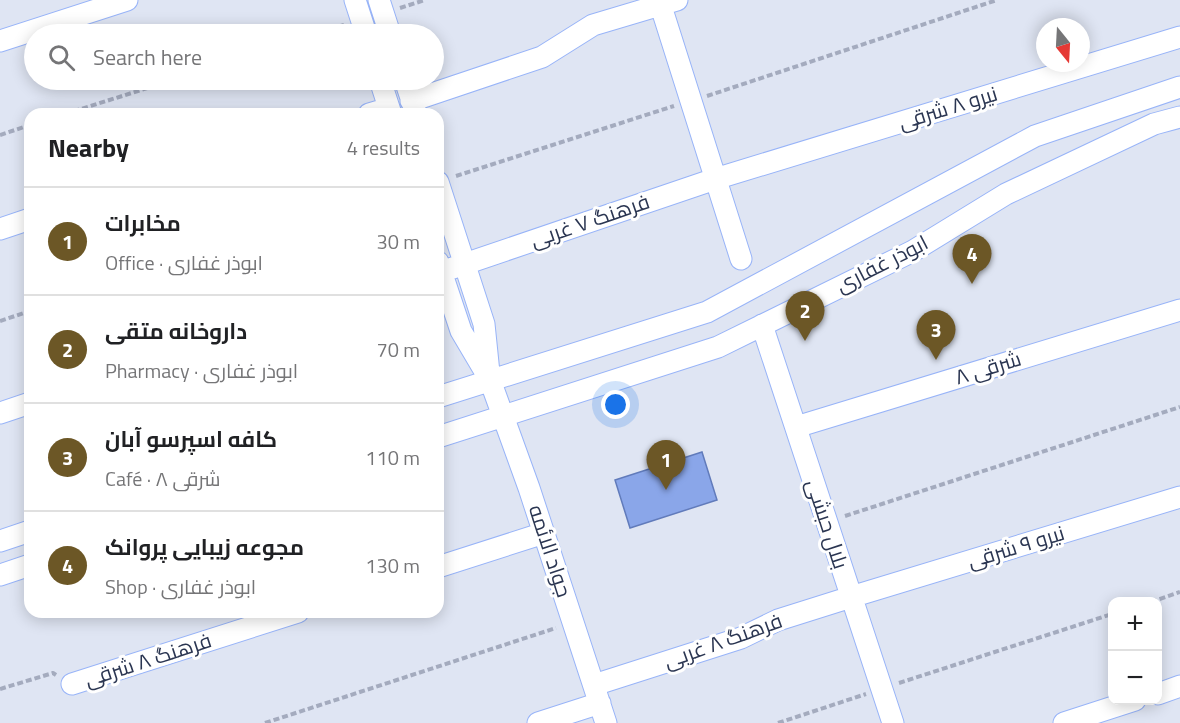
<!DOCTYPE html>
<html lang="en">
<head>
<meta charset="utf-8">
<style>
  :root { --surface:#fff; --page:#f6f6f6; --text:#202124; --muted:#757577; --line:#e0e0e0; --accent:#6c5726 }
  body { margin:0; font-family:"Titillium Web",Cairo,sans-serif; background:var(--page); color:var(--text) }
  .controls { position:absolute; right:18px; bottom:18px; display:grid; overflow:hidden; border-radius:12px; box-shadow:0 3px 15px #0003 }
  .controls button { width:54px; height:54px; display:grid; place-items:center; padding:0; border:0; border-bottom:2px solid var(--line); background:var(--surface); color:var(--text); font:30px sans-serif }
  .compass { position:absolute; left:1036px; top:18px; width:54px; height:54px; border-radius:50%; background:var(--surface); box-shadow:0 3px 15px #0003; rotate:162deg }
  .you { position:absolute; left:616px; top:405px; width:21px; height:21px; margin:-15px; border:4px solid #fff; border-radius:50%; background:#1a73e8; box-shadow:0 0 0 9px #1a73e833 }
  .badge { display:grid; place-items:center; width:39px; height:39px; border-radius:50%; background:var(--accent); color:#fff; font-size:20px; font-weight:700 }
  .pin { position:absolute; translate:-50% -50px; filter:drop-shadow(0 2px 3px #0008) }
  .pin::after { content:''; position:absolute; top:32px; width:21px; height:18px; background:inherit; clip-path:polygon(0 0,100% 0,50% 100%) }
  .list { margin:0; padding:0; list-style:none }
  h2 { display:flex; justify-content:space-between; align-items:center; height:78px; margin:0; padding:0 24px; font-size:26px }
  h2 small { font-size:20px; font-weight:400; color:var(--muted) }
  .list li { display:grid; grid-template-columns:39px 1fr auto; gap:18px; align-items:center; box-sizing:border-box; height:108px; padding:0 24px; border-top:2px solid var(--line) }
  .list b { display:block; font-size:22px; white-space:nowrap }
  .list p { margin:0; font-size:20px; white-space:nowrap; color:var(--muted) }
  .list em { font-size:20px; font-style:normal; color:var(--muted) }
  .icon { flex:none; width:33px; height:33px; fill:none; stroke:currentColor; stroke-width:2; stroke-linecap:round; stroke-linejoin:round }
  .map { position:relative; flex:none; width:1180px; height:723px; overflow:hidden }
  .search { position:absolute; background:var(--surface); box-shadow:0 3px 15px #0003; left:24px; top:24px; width:420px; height:66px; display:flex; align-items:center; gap:15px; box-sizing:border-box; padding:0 21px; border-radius:33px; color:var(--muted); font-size:22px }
  .panel { position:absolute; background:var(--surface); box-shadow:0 3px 15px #0003; left:24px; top:108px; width:420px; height:510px; border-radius:18px }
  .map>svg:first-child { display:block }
  .building { fill:#8aa6e9; stroke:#617bbb; stroke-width:1.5 }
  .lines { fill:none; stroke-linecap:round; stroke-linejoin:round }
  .minor-casing { stroke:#98b4f8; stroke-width:23 }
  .path { stroke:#a4abbe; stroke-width:4; stroke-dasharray:6 3; stroke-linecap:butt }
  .minor { stroke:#fff; stroke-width:21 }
  .labels { text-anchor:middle; stroke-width:6; stroke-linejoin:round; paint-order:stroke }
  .street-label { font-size:21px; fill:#2b3652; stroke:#fff }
</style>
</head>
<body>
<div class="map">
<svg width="1180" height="723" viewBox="0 0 1180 723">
  <rect width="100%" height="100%" fill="#dfe5f3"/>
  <path class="building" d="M 702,452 L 717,500 L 630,528 L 615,480 Z"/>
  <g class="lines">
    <g class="minor-casing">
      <path id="minor" d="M 355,0 L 366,34
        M 379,0 L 390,34
        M 659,0 L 741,259
        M 0,41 L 127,0
        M 380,80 L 391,114
        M 405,80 L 416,113
        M 411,101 L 542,57 L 593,25 L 677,0
        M 369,114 L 389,108
        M 438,182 L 484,324 L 489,373
        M 0,229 L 30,219
        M 438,262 L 461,331 L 490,380 L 529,488 L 606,723
        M 438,273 L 715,179 L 1180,37
        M 762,325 L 893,723
        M 438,397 L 707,312 L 1035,136 L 1180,87
        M 0,413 L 30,403
        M 796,427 L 1180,310
        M 438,437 L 718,347 L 913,251 L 1006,194 L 1154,124 L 1180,117
        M 0,541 L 30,531
        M 438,567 L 544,533
        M 0,575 L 30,565
        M 72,684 L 298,612
        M 594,685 L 741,638 L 778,620 L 851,597 L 1180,497
        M 1158,694 L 1180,686
        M 538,723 L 600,703
        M 1064,723 L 1135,700"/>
    </g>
    <path class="path" d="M 400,8 L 425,0
      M 314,34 L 344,25
      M 707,96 L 997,0
      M 65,114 L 173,80
      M 0,135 L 30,125
      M 456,176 L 674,106
      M 0,321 L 30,311
      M 845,516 L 1180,407
      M 1151,602 L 1180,592
      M 899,683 L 1112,614
      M 0,689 L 53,673 L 56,675
      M 265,723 L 556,628
      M 778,723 L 866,694"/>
    <use href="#minor" class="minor"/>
  </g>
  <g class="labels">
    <g class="street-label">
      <text transform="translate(948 108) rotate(-17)" y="7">نیرو ۸ شرقی</text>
      <text transform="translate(590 221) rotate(-19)" y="7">فرهنگ ۷ غربی</text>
      <text transform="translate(882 264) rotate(-27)" y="7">ابوذر غفاری</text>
      <text transform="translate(988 368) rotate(-17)" y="7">۸ شرقی</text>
      <text transform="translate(827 524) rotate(72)" y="7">بلال حبشی</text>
      <text transform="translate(1016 547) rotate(-17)" y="7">نیرو ۹ شرقی</text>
      <text transform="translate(550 551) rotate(72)" y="7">جواد الائمه</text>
      <text transform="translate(723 641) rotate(-20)" y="7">فرهنگ ۸ غربی</text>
      <text transform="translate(148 660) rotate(-18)" y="7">فرهنگ ۸ شرقی</text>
    </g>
  </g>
</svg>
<div class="controls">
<button>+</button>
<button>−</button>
</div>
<svg class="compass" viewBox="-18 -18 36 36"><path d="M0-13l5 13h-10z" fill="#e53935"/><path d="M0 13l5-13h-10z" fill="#757577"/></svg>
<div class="you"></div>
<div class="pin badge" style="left:666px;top:490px">1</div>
<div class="pin badge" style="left:805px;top:341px">2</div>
<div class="pin badge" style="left:936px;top:360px">3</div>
<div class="pin badge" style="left:972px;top:284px">4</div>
<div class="search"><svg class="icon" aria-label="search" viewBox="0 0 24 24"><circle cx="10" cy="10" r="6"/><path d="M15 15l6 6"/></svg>Search here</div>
<section class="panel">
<h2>Nearby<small>4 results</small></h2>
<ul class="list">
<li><span class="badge">1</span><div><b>مخابرات</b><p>Office · ابوذر غفاری</p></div><em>30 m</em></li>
<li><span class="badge">2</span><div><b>داروخانه متقی</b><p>Pharmacy · ابوذر غفاری</p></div><em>70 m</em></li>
<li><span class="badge">3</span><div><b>کافه اسپرسو آبان</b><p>Café · ۸ شرقی</p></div><em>110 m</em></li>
<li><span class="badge">4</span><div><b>مجوعه زیبایی پروانک</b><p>Shop · ابوذر غفاری</p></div><em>130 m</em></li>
</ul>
</section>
</div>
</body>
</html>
